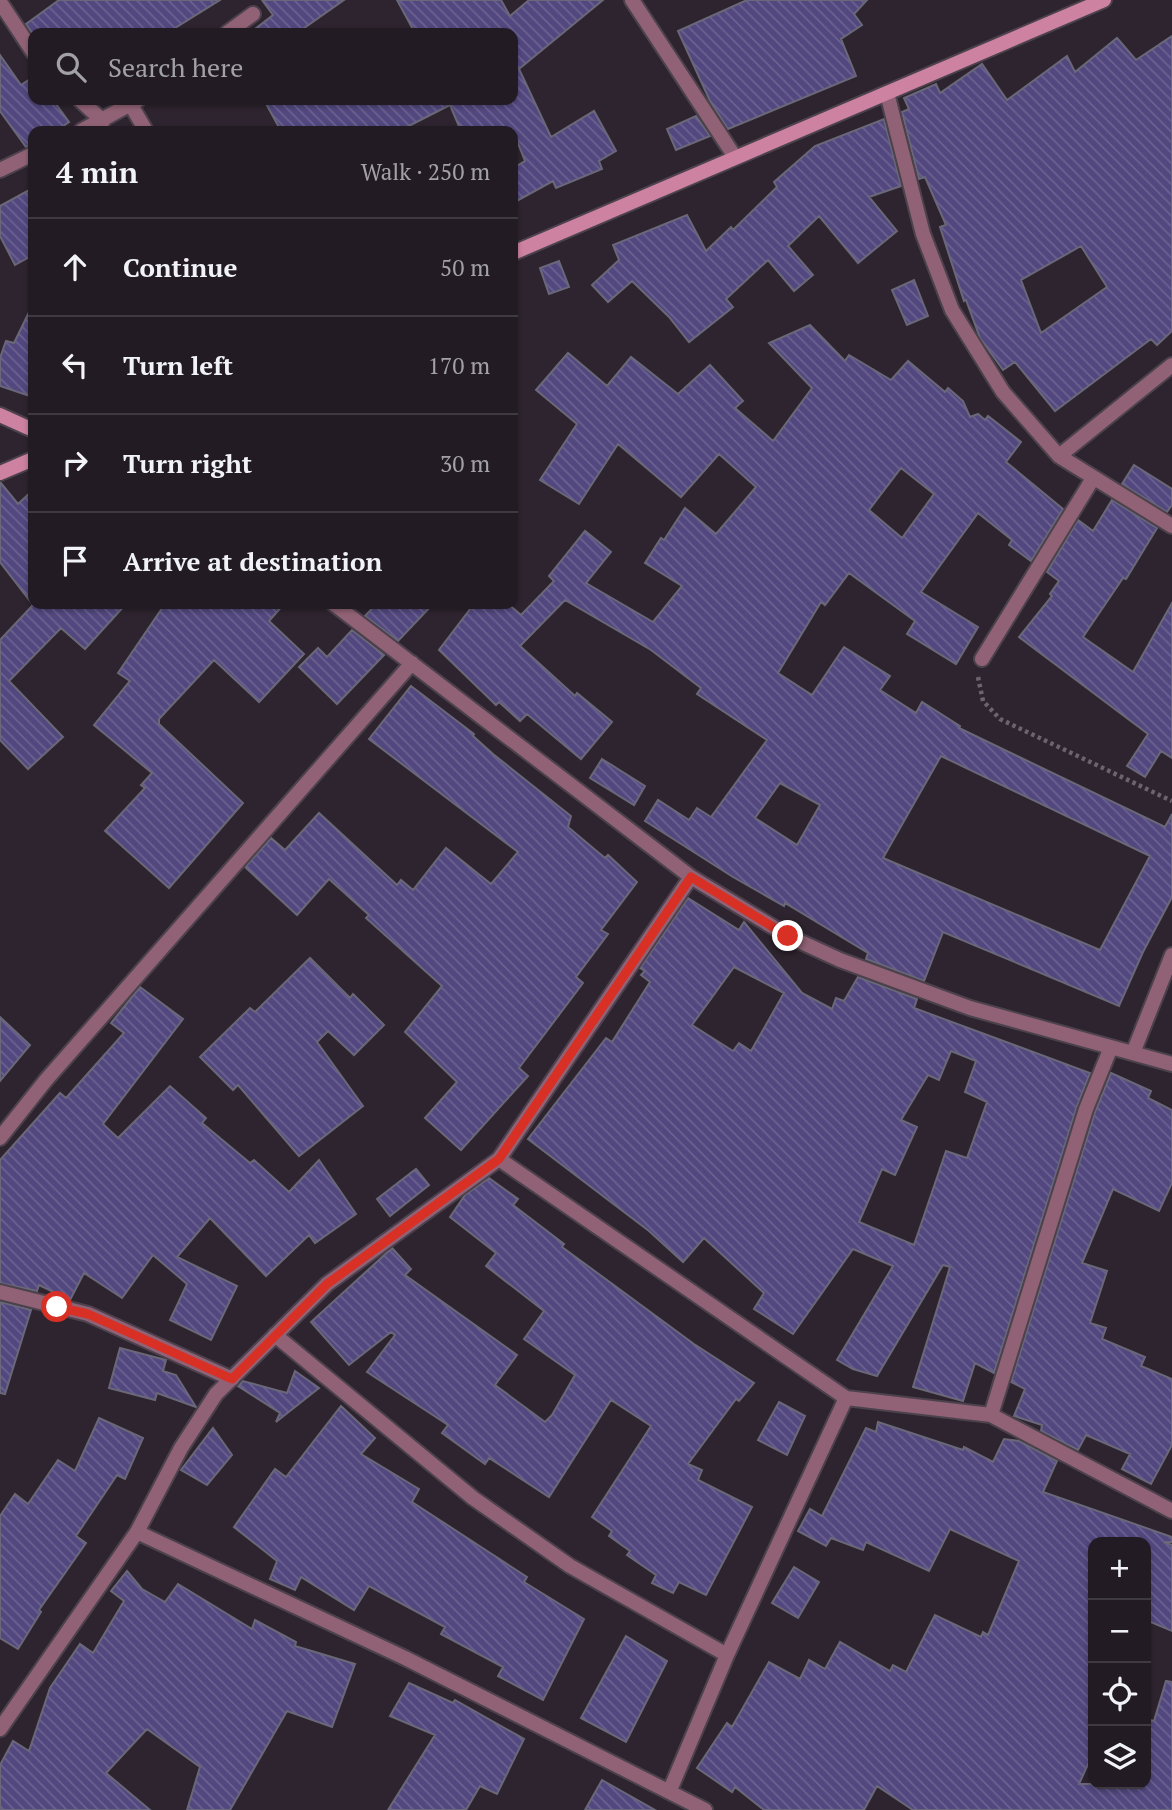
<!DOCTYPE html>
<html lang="en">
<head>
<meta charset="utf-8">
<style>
  :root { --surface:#221b23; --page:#2e2830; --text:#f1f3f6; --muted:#a2a1a6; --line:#3f3941 }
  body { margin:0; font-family:"PT Serif",serif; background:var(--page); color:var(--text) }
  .controls { position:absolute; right:21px; bottom:21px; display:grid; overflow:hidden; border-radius:14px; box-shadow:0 2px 5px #0004 }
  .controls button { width:63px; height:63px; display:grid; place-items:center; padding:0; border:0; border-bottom:2px solid var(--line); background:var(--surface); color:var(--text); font:35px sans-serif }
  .stop { position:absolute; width:21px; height:21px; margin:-16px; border:5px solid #d93025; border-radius:50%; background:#fff }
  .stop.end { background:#d93025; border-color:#fff; box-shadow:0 2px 7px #0008 }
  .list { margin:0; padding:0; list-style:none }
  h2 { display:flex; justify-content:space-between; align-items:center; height:91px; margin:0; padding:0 28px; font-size:30px }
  h2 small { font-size:23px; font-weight:400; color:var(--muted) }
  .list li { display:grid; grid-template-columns:46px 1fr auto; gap:21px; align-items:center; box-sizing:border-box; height:98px; padding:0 28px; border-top:2px solid var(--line) }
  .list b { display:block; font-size:26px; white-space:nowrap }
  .list em { font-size:23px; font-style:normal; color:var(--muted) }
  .icon { flex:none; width:38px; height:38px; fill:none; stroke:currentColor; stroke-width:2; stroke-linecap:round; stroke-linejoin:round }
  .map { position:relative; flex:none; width:1172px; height:1810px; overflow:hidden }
  .search { position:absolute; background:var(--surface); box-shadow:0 2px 5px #0004; left:28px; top:28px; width:490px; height:77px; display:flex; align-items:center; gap:18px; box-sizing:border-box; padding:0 24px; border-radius:14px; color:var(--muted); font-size:26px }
  .panel { position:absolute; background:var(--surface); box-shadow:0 2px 5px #0004; left:28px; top:126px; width:490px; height:483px; border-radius:14px }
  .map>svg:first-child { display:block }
  .building { fill:url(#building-back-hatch); stroke:#6a6878; stroke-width:2; fill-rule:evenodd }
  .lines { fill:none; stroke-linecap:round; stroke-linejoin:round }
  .street-casing { stroke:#4c424d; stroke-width:18 }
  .secondary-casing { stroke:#4c424d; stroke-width:18 }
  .path { stroke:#6c636d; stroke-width:4.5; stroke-dasharray:3.5 3.5; stroke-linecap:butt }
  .street { stroke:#916275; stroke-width:14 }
  .secondary { stroke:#cd82a1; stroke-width:14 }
  .route { stroke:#d93025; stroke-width:9 }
</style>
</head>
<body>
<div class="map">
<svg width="1172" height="1810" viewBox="0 0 1172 1810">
  <defs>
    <pattern id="building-back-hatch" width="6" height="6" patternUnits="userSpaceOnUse" patternTransform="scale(1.75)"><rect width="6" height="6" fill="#52487f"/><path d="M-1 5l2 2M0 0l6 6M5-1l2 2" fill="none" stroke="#6b6291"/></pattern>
  </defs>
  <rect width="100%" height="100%" fill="#2e242f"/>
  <path class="building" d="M 59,0 L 220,0 L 167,33 L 32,33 L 26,24 Z
    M 262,0 L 344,0 L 297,33 L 250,33 L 273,15 Z
    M 397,0 L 501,0 L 510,16 L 529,0 L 603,0 L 519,69 L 551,137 L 594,111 L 616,151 L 599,161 L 602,169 L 556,188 L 553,181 L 513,203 L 513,168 L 525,161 L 513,131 L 461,131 L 450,105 L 399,131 L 281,131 L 264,100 L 513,100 L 513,33 L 415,33 Z
    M 747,0 L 867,0 L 854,14 L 862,25 L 841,39 L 856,76 L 728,129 L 710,101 L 678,31 Z
    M 1172,36 L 1172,331 L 1157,345 L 1151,339 L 1055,411 L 1015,362 L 1003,370 L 980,338 L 966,300 L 964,301 L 940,227 L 946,225 L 925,177 L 919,179 L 902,112 L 909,109 L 904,98 L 936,84 L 940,93 L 982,64 L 1007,100 L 1067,56 L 1075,72 L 1117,38 L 1136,60 ZM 1081,246 L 1107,287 L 1041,333 L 1021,280 Z
    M 0,55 L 21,85 L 33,77 L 33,100 L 53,100 L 69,122 L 56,131 L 33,131 L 33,144 L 26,147 L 0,111 Z
    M 696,116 L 710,136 L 676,150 L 667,129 Z
    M 884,119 L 901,186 L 869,197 L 897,231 L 858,263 L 819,216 L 788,246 L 813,275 L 794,291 L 768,260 L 726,299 L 733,307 L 689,342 L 669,317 L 632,281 L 608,302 L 592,285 L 619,260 L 613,245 L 687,215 L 706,251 L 731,227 L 733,230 L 777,187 L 774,182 L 815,146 Z
    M 33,188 L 33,255 L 15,265 L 0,236 L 0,206 Z
    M 559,261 L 569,287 L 549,294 L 540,268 Z
    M 914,280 L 928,316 L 907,325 L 892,290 Z
    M 33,304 L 33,397 L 0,386 L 0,358 L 6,341 L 14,343 Z
    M 810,325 L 845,361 L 849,355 L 891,380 L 908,361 L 945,392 L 948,388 L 963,401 L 970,417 L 978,414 L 985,420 L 988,416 L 1021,442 L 1006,462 L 1063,509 L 1031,561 L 1009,545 L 1012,540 L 978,513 L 921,592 L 978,627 L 956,664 L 907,634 L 915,621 L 849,573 L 825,605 L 821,602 L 778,673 L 812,695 L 844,647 L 890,676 L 880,690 L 916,713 L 922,702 L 960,726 L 959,728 L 1165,827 L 1172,814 L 1172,897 L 1143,952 L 1119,1006 L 943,932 L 924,981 L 866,959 L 868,953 L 785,903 L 784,906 L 733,877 L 645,821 L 658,800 L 689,820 L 697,808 L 711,817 L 767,740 L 697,694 L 701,688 L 651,650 L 565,600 L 520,646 L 575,696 L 577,693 L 612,722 L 581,759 L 527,714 L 520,721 L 499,702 L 496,705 L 439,650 L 474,604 L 508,604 L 521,615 L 554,581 L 549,576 L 585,531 L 611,552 L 586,583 L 653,622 L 682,586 L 645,563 L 661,538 L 664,540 L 685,508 L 716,534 L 756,487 L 719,454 L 681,497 L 618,444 L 579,504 L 540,480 L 577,424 L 536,390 L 568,353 L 607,386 L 631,357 L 678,394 L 710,365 L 743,401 L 735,408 L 773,441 L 812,388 L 769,343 ZM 901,468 L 934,494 L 902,538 L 869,510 ZM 941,756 L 1150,856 L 1100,950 L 883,858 ZM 780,783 L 820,805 L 797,845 L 755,818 Z
    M 1134,465 L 1172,489 L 1172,505 L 1167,512 L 1122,484 Z
    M 0,482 L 18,504 L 33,490 L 33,605 L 126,604 L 85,649 L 61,628 L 9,681 L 63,737 L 28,769 L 0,740 L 0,640 L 33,605 L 0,562 Z
    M 1112,500 L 1157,528 L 1126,579 L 1123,578 L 1083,637 L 1133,672 L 1172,603 L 1172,758 L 1161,751 L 1145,777 L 1127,766 L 1148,734 L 1019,637 L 1052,596 L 1050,594 L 1059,581 L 1047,572 L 1078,520 L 1093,531 Z
    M 165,604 L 284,604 L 269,621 L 304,654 L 259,702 L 214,660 L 159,719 L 159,724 L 243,803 L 169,888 L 105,831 L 145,788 L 141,785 L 152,773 L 94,725 L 130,681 L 118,673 Z
    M 376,604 L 433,604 L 398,641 L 365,616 Z
    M 352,630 L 384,655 L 337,704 L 299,667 L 318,648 L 327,657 Z
    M 411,686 L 474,734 L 473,736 L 493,754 L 571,816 L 568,827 L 605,858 L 608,855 L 637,882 L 601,930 L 608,934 L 576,977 L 583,983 L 519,1068 L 528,1076 L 461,1150 L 425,1118 L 457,1082 L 405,1032 L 442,986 L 366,918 L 369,915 L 329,879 L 297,915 L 245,867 L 271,838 L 285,850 L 319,813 L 397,885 L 401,880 L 413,890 L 446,848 L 491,884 L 518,852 L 369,739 Z
    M 602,759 L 645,786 L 634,805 L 590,778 Z
    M 688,898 L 739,930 L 744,922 L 802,993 L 832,1009 L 836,998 L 844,1001 L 858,977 L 917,999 L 914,1008 L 1090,1073 L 1077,1106 L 994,1373 L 975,1363 L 963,1401 L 913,1387 L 950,1267 L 943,1265 L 877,1376 L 853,1369 L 837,1360 L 893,1266 L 853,1249 L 793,1334 L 754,1309 L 764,1293 L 704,1238 L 683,1262 L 649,1231 L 528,1139 L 606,1038 L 612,1042 L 650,982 L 641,975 L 645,971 L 640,968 ZM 734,967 L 784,993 L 751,1051 L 739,1043 L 733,1051 L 692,1025 ZM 951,1051 L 976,1061 L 965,1092 L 987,1102 L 967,1158 L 946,1151 L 914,1245 L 859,1222 L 882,1169 L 895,1175 L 917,1127 L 901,1120 L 928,1075 L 939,1080 Z
    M 310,958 L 350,998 L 353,994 L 384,1025 L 354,1055 L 328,1031 L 317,1042 L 363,1106 L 299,1156 L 238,1085 L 233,1090 L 200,1057 L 250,1008 L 255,1012 Z
    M 140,987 L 183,1019 L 103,1124 L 118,1138 L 170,1086 L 206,1118 L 202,1123 L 250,1163 L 254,1160 L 289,1192 L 319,1160 L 356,1214 L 315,1243 L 309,1235 L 266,1276 L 210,1218 L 177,1257 L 237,1286 L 211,1340 L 170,1320 L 187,1284 L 153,1255 L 122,1298 L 84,1273 L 70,1300 L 39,1285 L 37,1291 L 0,1283 L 0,1160 L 60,1093 L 66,1098 L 124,1033 L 111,1023 Z
    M 0,1017 L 30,1045 L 0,1081 Z
    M 1111,1073 L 1151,1091 L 1148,1098 L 1172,1110 L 1172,1183 L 1159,1211 L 1113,1189 L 1082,1263 L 1107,1271 L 1090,1323 L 1106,1328 L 1102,1339 L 1145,1357 L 1141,1366 L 1172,1379 L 1172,1445 L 1151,1484 L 1122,1469 L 1130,1454 L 1086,1435 L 1078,1450 L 1041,1431 L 1042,1425 L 1014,1416 L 1025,1389 L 1011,1382 L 1095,1112 Z
    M 416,1169 L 429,1185 L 390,1216 L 377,1199 Z
    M 489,1178 L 518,1199 L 513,1205 L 564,1244 L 562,1247 L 694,1344 L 754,1383 L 739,1401 L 736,1399 L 688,1464 L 702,1470 L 698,1480 L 752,1507 L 706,1595 L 679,1582 L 673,1593 L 652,1583 L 656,1575 L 627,1555 L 630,1551 L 609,1536 L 612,1531 L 592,1517 L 651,1426 L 611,1400 L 549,1497 L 489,1458 L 485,1464 L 442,1433 L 448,1425 L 367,1372 L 395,1335 L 391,1332 L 349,1365 L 311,1322 L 392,1248 L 411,1269 L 405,1275 L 517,1355 L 495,1385 L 545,1422 L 552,1415 L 575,1375 L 524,1339 L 544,1311 L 486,1266 L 496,1253 L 450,1217 L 465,1195 Z
    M 0,1302 L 31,1310 L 5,1394 L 0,1393 Z
    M 120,1348 L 166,1360 L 163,1371 L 176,1375 L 196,1407 L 157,1393 L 155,1400 L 109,1388 Z
    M 295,1371 L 319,1388 L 276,1422 L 280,1413 L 238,1386 L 243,1381 L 287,1393 Z
    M 779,1402 L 805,1416 L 787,1455 L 758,1440 Z
    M 341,1406 L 375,1438 L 361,1454 L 419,1489 L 412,1502 L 527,1577 L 524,1582 L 584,1619 L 543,1700 L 498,1676 L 503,1667 L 441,1634 L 445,1627 L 369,1586 L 354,1610 L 301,1577 L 295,1590 L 270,1579 L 277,1561 L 234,1527 L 275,1469 L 286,1477 Z
    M 99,1418 L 143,1438 L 125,1479 L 117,1475 L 76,1536 L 86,1543 L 39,1610 L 41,1612 L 18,1649 L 0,1638 L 0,1516 L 15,1494 L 28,1504 L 58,1460 L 75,1471 Z
    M 878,1422 L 963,1450 L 964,1447 L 993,1462 L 1004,1439 L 1019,1441 L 1057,1461 L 1043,1492 L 1172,1537 L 1172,1542 L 1164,1542 L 1172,1545 L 1172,1631 L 1146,1620 L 1146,1542 L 1093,1542 L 1093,1753 L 1079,1784 L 1146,1784 L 1146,1719 L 1154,1721 L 1166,1681 L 1172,1682 L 1172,1810 L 913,1810 L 877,1786 L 864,1810 L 764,1810 L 735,1787 L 732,1792 L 697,1768 L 727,1723 L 732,1727 L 769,1662 L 800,1679 L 809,1660 L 825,1669 L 840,1642 L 890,1671 L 893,1665 L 906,1672 L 935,1615 L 981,1637 L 983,1632 L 988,1635 L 1019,1561 L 950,1529 L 929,1571 L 866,1542 L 863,1550 L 831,1538 L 826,1546 L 798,1531 L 810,1509 L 822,1516 L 866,1428 L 876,1432 Z
    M 213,1428 L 232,1455 L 207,1485 L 181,1470 Z
    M 794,1567 L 819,1582 L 798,1618 L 772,1603 Z
    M 127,1571 L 142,1589 L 165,1602 L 178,1584 L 252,1629 L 255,1620 L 296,1642 L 295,1646 L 355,1664 L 332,1727 L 287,1711 L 230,1810 L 187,1810 L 200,1767 L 147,1729 L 106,1773 L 150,1810 L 0,1810 L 0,1765 L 13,1741 L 29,1751 L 50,1688 L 80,1644 L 93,1653 L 124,1601 L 111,1591 Z
    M 626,1636 L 667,1661 L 626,1742 L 581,1718 Z
    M 409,1683 L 453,1703 L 455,1700 L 524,1739 L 497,1794 L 480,1786 L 466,1810 L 388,1810 L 435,1735 L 390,1716 Z
    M 602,1780 L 655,1810 L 585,1810 Z"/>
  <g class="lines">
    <g class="street-casing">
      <path id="street" d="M 632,0 L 735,157
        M 0,2 L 33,52
        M 227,33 L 253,14
        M 887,93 L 923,234 L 952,310 L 1003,392 L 1059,456 L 1172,526
        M 80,100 L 103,121
        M 131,105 L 146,131
        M 81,131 L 138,100
        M 0,170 L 33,154
        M 1059,456 L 1172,365
        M 334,604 L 691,877 L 788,936 L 840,960 L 970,1008 L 1172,1064
        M 982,659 L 1092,480
        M 1133,1053 L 1172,955
        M 0,1138 L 46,1080 L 412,663
        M 499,1159 L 846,1398 L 991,1415 L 1172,1511
        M 0,1292 L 88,1314 L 232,1379
        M 275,1335 L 473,1498 L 570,1566 L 727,1655
        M 991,1415 L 1086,1109 L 1111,1047
        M 137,1532 L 405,1658 L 705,1810
        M 0,1729 L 137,1532 L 181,1448 L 216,1394 L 327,1284 L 499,1159 L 691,877
        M 670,1790 L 727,1655 L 846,1398"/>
    </g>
    <g class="secondary-casing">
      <path id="secondary" d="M 513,253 L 1104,0
        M 0,415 L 33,430
        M 0,473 L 33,459"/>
    </g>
    <path class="path" d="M 978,677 L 983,701 L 1000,719 L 1172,801"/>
    <use href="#street" class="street"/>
    <use href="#secondary" class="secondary"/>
  </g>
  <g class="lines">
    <path class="route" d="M 57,1307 L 88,1314 L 232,1379 L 327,1284 L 499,1159 L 691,877 L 788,936"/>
  </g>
</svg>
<div class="controls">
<button>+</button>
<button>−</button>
<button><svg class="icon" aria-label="locate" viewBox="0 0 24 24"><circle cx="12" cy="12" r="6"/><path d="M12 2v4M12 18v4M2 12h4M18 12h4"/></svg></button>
<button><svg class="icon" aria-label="layers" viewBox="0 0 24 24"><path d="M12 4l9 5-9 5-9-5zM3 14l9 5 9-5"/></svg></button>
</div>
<div class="stop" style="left:57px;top:1307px"></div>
<div class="stop end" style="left:788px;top:936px"></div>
<div class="search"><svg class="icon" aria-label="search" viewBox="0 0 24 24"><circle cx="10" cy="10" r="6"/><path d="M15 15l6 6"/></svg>Search here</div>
<section class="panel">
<h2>4 min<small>Walk · 250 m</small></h2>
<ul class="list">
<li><svg class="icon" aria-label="ahead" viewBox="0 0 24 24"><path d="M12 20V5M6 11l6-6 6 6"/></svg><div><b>Continue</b></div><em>50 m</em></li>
<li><svg class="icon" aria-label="left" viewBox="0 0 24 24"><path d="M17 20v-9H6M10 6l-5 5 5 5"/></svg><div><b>Turn left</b></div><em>170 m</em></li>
<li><svg class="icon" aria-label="right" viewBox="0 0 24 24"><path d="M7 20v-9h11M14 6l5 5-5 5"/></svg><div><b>Turn right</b></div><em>30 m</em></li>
<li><svg class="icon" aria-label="arrive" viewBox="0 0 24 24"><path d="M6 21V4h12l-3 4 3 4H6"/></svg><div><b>Arrive at destination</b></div></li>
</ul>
</section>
</div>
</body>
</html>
